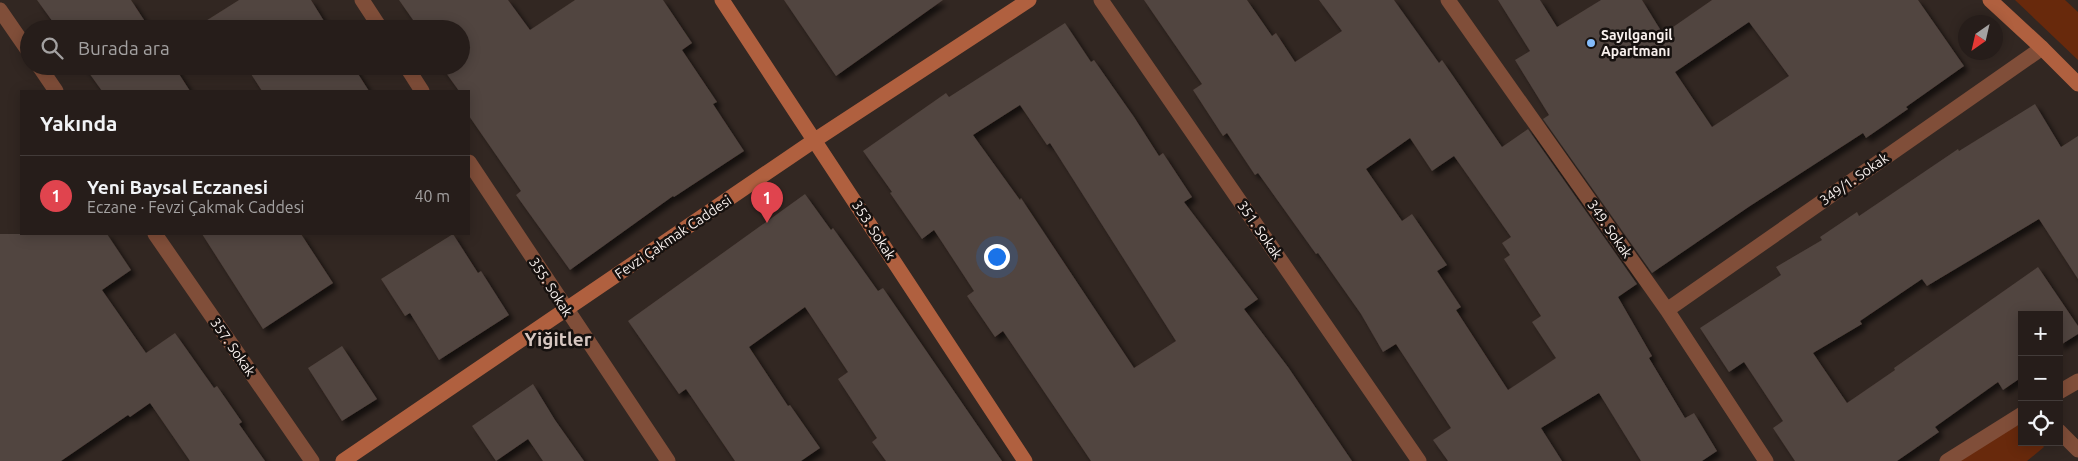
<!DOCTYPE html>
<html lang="tr">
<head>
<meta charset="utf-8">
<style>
  :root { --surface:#261d1a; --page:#322a27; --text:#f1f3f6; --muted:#a4a2a2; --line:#423b39; --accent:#ea580c }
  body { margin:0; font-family:Ubuntu,sans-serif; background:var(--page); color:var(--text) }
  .controls { position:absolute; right:15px; bottom:15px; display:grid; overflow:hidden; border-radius:0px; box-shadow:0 2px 12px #0003 }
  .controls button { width:45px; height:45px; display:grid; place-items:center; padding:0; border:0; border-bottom:1px solid var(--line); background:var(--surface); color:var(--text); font:25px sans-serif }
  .compass { position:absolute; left:1958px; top:15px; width:45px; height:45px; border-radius:50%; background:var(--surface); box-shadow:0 2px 12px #0003; rotate:214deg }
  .you { position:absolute; left:996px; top:256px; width:18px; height:18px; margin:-12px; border:4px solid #fff; border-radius:50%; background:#1a73e8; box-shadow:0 0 0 8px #1a73e833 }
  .badge { display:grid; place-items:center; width:32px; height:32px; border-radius:50%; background:var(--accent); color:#fff; font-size:16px; font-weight:700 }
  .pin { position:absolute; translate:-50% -41px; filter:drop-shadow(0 1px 2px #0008) }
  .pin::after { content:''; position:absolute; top:26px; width:18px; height:15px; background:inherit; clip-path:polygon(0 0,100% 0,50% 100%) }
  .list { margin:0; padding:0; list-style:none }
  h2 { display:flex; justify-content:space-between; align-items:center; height:65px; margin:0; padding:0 20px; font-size:21px }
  h2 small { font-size:16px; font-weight:400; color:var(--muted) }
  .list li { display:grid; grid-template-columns:32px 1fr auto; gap:15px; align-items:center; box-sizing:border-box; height:80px; padding:0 20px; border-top:1px solid var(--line) }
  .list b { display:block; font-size:19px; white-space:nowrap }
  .list p { margin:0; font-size:16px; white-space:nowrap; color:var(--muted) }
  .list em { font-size:16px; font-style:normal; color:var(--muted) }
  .icon { flex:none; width:28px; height:28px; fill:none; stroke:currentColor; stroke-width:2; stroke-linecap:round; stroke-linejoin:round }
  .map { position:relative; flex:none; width:2078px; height:461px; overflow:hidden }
  .search { position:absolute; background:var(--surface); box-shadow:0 2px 12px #0003; left:20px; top:20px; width:450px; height:55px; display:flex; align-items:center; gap:12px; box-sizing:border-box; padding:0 18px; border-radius:28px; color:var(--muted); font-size:19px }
  .panel { position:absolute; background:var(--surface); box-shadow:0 2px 12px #0003; left:20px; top:90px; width:450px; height:145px; border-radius:0px }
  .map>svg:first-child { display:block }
  .green { fill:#68290c }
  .building { fill:#51443f; fill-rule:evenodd; filter:url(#shadow) }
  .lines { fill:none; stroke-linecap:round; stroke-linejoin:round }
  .street { stroke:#804e39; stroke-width:15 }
  .secondary { stroke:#b0603f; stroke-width:15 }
  .poi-dot { fill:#84bcfb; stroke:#16110f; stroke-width:2 }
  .labels { text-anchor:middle; stroke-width:5; stroke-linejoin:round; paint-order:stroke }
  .poi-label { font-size:14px; font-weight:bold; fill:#f9f1ee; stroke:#16110f; text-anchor:start }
  .street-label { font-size:14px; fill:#f9f1ee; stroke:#16110f }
  .district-label { font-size:19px; font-weight:bold; fill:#d7c7c1; stroke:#16110f }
</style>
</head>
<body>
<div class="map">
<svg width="2078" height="461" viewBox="0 0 2078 461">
  <defs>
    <filter id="shadow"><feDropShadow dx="4.5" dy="4.5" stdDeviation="2.5" flood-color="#0009"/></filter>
  </defs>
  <rect width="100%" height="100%" fill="#322722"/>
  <path class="green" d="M 2015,0 L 2065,0 L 2078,12 L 2078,60 Z
    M 2005,425 L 2022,426 L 2022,442 L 2040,442 L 2044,447 L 2027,461 L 1947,461 Z"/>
  <path class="building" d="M 37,0 L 131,0 L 150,29 L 58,29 Z
    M 239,0 L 311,0 L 329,29 L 193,29 Z
    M 399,0 L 508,0 L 530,30 L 575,0 L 663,0 L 692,43 L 682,50 L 717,102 L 713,104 L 744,151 L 674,197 L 673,196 L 570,270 L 516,195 L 521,191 L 469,116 L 469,91 L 459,91 L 441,66 L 461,66 L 461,29 L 416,29 L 418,27 Z
    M 784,0 L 943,0 L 836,76 Z
    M 1144,0 L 1247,0 L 1272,36 L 1276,33 L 1295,62 L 1342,31 L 1319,0 L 1394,0 L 1439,63 L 1442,60 L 1502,147 L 1528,129 L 1637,284 L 1618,297 L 1652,356 L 1649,358 L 1685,418 L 1694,413 L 1717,451 L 1702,461 L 1641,461 L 1599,393 L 1541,428 L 1562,461 L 1448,461 L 1433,440 L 1451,428 L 1396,344 L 1383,352 L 1361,314 L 1318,253 L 1316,254 L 1258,173 L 1255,175 L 1227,133 L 1223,136 L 1193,90 L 1202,84 ZM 1410,138 L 1432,171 L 1454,156 L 1511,237 L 1502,243 L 1510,255 L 1504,259 L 1541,316 L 1532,322 L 1556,358 L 1508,390 L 1456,310 L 1461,307 L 1437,271 L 1447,265 L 1412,214 L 1402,221 L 1366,169 Z
    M 1498,0 L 1540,0 L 1557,27 L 1601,0 L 1642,0 L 1663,34 L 1712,0 L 1918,0 L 1964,66 L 1906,107 L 1908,109 L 1866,138 L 1863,133 L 1750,206 L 1652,273 L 1543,119 L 1549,115 L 1515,60 L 1530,51 ZM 1749,22 L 1789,76 L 1712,127 L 1675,72 Z
    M 1065,23 L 1091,62 L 1094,60 L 1134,117 L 1159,156 L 1163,153 L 1192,197 L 1184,202 L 1258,299 L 1244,309 L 1288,367 L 1352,461 L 1091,461 L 1003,331 L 995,337 L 967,296 L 974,291 L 934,230 L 922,239 L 890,193 L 892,192 L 863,151 L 946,93 L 949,97 ZM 1020,105 L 1047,145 L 1050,143 L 1176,341 L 1134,368 L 1021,198 L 1020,200 L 973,135 Z
    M 84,66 L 174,66 L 190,91 L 102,91 Z
    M 263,66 L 353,66 L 369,91 L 262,91 L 251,74 Z
    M 2035,104 L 2061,147 L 2078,136 L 2078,279 L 2039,219 L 1927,286 L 1922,279 L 1860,321 L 1862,324 L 1813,353 L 1847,403 L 1895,370 L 1894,368 L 2038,267 L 2078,326 L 2078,334 L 2059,346 L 2059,315 L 2022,315 L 2022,377 L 2003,390 L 1998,382 L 1935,427 L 1939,432 L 1897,461 L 1795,461 L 1773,428 L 1783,421 L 1744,362 L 1729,372 L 1700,328 L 1781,275 L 1776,267 L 1822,240 L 1820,237 L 1857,212 L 1859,216 L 1958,149 L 1959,151 Z
    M 805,194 L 831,230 L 833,228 L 878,291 L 883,288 L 1002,461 L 886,461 L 872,442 L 877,438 L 838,379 L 848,372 L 805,307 L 749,347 L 788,406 L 790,405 L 820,448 L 801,461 L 735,461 L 686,389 L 679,394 L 628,321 Z
    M 0,234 L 107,234 L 131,270 L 102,290 L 146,353 L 175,333 L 214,388 L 217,386 L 242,422 L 239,424 L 265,461 L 190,461 L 150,403 L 130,417 L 128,415 L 61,461 L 0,461 Z
    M 202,234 L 301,234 L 333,283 L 263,329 Z
    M 453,234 L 478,273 L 481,271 L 509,315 L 439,360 L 410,313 L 405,316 L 381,279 Z
    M 342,346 L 377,399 L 342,421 L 308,368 Z
    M 533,384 L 555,420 L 584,461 L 543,461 L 528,439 L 496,461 L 472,426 Z"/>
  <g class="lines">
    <path class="street" d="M 362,0 L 381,29
      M 1101,0 L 1419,461
      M 1448,0 L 1667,310 L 1766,461
      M 0,10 L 29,52
      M 39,66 L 56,91
      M 406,66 L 422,91
      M 469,162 L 668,461
      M 155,234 L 312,461
      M 1667,310 L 2042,48
      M 2059,392 L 2078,381
      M 2059,431 L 2078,450
      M 1947,461 L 2022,414"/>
    <path class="secondary" d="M 722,0 L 1025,461
      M 1990,0 L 2042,48 L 2078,84
      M 343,461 L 815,140 L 1029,0"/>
  </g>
  <circle class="poi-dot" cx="1591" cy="43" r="5"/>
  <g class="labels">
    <g class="poi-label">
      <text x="1601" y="40">Sayılgangil<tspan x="1601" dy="16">Apartmanı</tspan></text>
    </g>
    <g class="street-label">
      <text transform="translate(1854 179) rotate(-35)" y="5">349/1. Sokak</text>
      <text transform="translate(1610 229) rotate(55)" y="5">349. Sokak</text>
      <text transform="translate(874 230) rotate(57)" y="5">353. Sokak</text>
      <text transform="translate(1260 230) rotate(55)" y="5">351. Sokak</text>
      <text transform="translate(673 237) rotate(-34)" y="5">Fevzi Çakmak Caddesi</text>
      <text transform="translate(551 287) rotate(57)" y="5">355. Sokak</text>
      <text transform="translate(233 347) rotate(55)" y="5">357. Sokak</text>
    </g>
    <g class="district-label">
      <text x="558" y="346">Yiğitler</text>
    </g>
  </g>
</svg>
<div class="controls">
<button>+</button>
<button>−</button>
<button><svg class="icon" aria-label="locate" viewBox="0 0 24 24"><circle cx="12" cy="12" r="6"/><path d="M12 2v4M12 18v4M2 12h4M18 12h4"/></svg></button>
</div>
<svg class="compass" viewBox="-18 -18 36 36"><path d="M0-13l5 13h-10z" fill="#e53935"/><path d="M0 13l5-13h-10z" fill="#a4a2a2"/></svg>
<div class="you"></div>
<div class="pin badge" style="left:767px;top:223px;background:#e0444e">1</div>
<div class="search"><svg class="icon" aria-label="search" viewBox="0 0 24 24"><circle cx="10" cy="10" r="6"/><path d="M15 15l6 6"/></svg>Burada ara</div>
<section class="panel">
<h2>Yakında<small></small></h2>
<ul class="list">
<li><span class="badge" style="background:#e0444e">1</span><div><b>Yeni Baysal Eczanesi</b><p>Eczane · Fevzi Çakmak Caddesi</p></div><em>40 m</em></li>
</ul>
</section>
</div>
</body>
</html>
